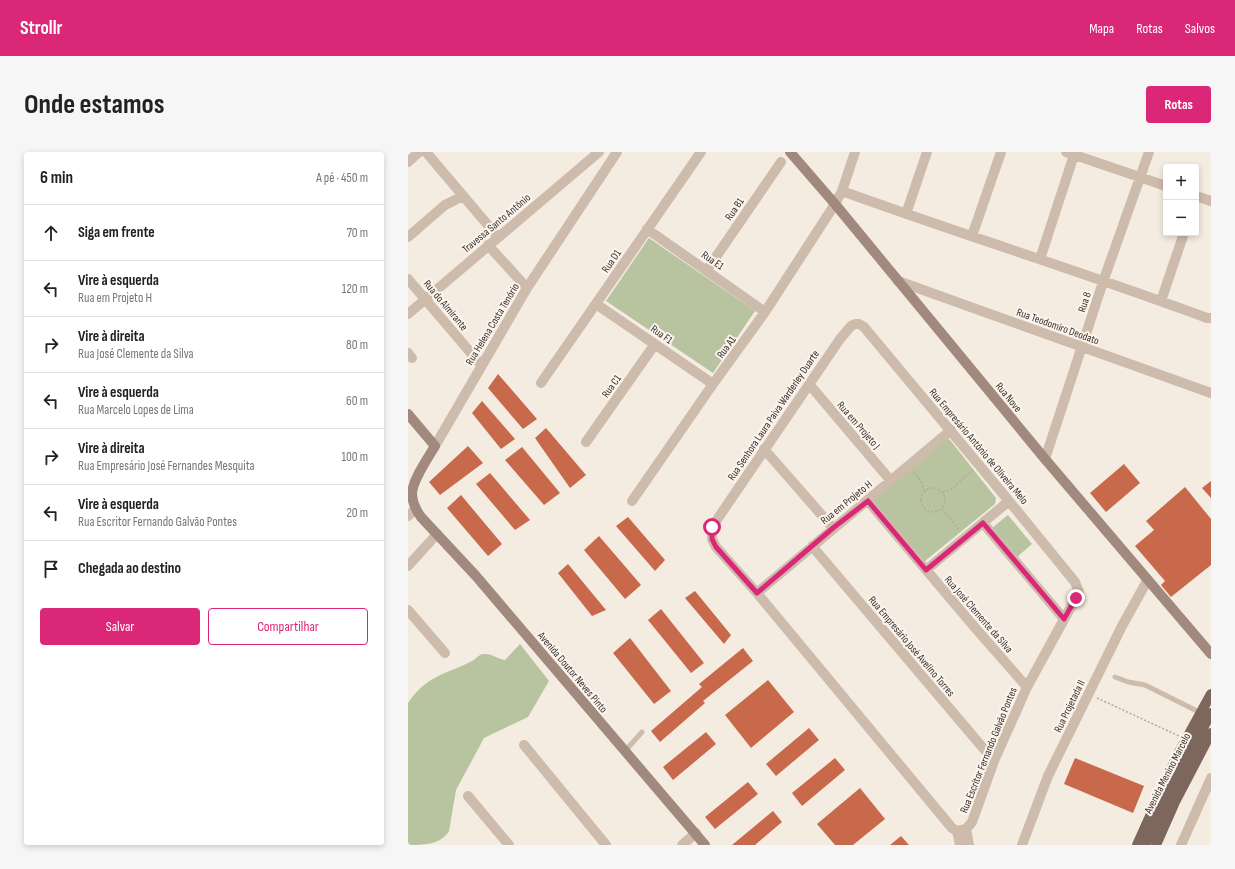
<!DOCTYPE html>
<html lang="pt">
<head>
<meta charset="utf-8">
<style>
  :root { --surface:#fff; --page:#f6f6f6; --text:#222; --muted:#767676; --line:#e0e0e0; --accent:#db2777 }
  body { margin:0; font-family:"Sofia Sans Condensed",sans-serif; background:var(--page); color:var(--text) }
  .controls { position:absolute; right:12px; top:12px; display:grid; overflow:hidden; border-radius:4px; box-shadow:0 2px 6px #0003 }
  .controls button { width:36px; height:36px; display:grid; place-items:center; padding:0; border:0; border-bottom:1px solid var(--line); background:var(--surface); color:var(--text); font:20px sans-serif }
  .stop { position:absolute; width:12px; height:12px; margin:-9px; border:3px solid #db2777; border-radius:50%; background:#fff }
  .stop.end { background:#db2777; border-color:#fff; box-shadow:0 1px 4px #0008 }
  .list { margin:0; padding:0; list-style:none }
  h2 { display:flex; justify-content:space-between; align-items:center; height:52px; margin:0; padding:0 16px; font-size:17px }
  h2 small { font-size:13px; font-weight:400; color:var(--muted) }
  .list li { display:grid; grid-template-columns:26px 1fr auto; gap:12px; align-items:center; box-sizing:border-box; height:56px; padding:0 16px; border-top:1px solid var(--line) }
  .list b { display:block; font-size:15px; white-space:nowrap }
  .list p { margin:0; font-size:13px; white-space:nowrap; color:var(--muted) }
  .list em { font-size:13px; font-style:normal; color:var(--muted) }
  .actions { display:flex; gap:8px; padding:12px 16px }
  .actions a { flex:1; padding:9px 0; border:1px solid var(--accent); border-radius:4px; text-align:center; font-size:14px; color:var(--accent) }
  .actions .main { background:var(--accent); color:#fff }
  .icon { flex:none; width:22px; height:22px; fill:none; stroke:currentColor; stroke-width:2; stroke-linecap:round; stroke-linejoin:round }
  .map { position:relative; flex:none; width:803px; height:693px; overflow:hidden; border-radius:4px }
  header { display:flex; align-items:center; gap:24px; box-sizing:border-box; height:56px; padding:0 20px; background:var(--accent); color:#fff }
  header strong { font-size:19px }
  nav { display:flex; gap:22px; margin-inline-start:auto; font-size:14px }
  .intro { display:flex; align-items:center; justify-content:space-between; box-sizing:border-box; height:96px; padding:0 24px }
  h1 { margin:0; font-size:28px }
  .button { padding:10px 18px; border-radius:4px; background:var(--accent); color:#fff; font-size:14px; font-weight:700 }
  main { display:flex; gap:24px; padding:0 24px }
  aside { flex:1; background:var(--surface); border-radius:4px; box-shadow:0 2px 6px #0003 }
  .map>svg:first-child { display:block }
  .green { fill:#b8c4a0 }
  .building { fill:#c8694b }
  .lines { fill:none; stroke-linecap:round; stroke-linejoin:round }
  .path { stroke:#b9a596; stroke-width:1.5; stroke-dasharray:2 2; stroke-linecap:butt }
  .lane { stroke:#cdbbac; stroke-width:5 }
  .street { stroke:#cdbbac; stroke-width:10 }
  .secondary { stroke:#a18a7d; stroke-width:10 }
  .primary { stroke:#7d675c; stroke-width:10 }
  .route { stroke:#db2777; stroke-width:5 }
  .labels { text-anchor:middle; stroke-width:4; stroke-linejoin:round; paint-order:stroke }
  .street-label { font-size:11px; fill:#3b302b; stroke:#fbf5ee }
</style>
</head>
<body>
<header>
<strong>Strollr</strong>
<nav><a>Mapa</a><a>Rotas</a><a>Salvos</a></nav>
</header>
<div class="intro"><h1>Onde estamos</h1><a class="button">Rotas</a></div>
<main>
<aside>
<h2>6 min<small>A pé · 450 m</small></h2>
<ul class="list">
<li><svg class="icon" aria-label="ahead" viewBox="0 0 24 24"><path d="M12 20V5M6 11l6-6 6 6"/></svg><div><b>Siga em frente</b></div><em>70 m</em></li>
<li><svg class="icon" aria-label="left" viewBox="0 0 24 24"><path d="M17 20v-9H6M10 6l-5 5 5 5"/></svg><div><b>Vire à esquerda</b><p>Rua em Projeto H</p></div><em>120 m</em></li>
<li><svg class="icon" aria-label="right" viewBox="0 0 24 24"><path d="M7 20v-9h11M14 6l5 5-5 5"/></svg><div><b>Vire à direita</b><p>Rua José Clemente da Silva</p></div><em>80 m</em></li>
<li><svg class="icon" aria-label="left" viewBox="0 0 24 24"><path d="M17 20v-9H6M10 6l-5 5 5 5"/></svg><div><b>Vire à esquerda</b><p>Rua Marcelo Lopes de Lima</p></div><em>60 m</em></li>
<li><svg class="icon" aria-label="right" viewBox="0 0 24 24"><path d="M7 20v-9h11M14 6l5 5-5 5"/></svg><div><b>Vire à direita</b><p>Rua Empresário José Fernandes Mesquita</p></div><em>100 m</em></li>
<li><svg class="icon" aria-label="left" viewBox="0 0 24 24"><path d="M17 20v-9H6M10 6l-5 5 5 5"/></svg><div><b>Vire à esquerda</b><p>Rua Escritor Fernando Galvão Pontes</p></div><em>20 m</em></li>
<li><svg class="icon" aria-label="arrive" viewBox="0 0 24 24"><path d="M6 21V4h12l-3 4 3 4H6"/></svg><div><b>Chegada ao destino</b></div></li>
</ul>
<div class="actions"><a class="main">Salvar</a><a>Compartilhar</a></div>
</aside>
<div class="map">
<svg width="803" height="693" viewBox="0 0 803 693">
  <rect width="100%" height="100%" fill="#f4ebe1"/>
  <path class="green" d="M 241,86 L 347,159 L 305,221 L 198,149 Z
    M 537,285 L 542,288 L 588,346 L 587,352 L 517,409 L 463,352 L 463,344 Z
    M 600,363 L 624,392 L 609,405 L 584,376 Z
    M 112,492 L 141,529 L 120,565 L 76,586 L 48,638 L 41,679 C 33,693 15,693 0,693 L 0,551 C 19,523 37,523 64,509 C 68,507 71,502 76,502 C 83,501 90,507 97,508 Z"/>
  <path class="building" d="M 90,222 L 129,267 L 115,277 L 80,236 Z
    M 74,249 L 107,287 L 93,297 L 64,261 Z
    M 138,276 L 178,323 L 162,336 L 127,286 Z
    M 60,294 L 75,311 L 32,343 L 21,330 Z
    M 114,295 L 152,341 L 136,353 L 97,308 Z
    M 716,312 L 732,331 L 698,360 L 682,341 Z
    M 82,321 L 122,368 L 107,378 L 68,332 Z
    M 803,329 L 803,346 L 794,336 Z
    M 777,335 L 803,367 L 803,413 L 763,445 L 753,433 L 757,429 L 727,394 L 746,378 L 738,369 Z
    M 53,343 L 94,392 L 80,404 L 39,356 Z
    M 220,365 L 257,408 L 247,419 L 208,374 Z
    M 191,384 L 233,433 L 217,447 L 176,398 Z
    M 160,412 L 198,458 L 184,464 L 150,421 Z
    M 287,439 L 323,483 L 316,492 L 277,446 Z
    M 253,457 L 296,511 L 283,521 L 240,468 Z
    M 222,486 L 263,539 L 246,552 L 205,501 Z
    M 335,496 L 345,509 L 295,549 L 297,551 L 252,590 L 243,579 L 294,535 L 291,532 Z
    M 360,528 L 386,560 L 343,596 L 317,563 Z
    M 401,576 L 411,588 L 368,624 L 358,612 Z
    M 298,580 L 308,592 L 265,628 L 255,615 Z
    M 427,606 L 437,618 L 394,654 L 384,641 Z
    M 667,606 L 736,634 L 725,661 L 656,632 Z
    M 340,630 L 350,642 L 307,677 L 297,665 Z
    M 452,636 L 477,667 L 445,693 L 427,693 L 409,672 Z
    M 365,659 L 374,670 L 347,693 L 324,693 Z
    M 493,684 L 501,693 L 482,693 Z"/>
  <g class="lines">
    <path class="path" d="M 506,320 L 511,326 L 517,339
      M513 348a12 12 0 1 1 24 0a12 12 0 1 1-24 0Z
      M 535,340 L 544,337 L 552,329 L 565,318
      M 534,357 C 541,363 545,371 551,378
      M 689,546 L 771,584"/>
    <path class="lane" d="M 707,525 L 720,530 L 737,533 L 793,561
      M 217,599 L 234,580"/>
    <path class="street" d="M 18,0 L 90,85
      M 658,0 L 758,34
      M 0,10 L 11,0
      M 434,39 C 555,83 678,121 799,166 L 803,166
      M 788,44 L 803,49
      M 498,62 L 519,0
      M 239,77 L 357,160
      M 564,84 L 593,0
      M 0,85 L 37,53 L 55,44
      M 80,93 L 119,136
      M 632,107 L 666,3
      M 299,118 L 373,10
      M 0,127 L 73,213
      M 490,129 L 803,241
      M 753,149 L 776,81
      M 188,152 L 305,232
      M 0,162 L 191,0
      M 447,172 L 451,172 L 456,175 L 601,349 L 667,430 L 671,440 L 619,535 L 586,609 L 564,670 L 558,677 L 549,679 L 544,676 L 349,441 L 308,395 L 304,387 L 304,375 L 432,187 L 443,174 Z
      M 0,201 L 4,206
      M 133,231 L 293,0
      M 401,232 L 483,329
      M 178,290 L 247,192
      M 27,294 L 119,136 L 209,0
      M 356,297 L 425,376
      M 637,307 L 695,130 L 741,0
      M 224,349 L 305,232 L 357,160 L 427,52 L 434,39 L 447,0
      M 460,349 L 569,478 L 619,535
      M 0,364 L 8,357
      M 575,371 L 656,467
      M 404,394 L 586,609
      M 0,414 L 29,382
      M 518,418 L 601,349
      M 349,441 L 543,278
      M 0,458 L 37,501
      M 116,593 L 198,693
      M 60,644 L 101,693
      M 558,677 L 561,693
      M 549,679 L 552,693
      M 274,693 L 288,681
      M 614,693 L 640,624 L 714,474 L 739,429
      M 773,693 L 803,626"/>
    <path class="secondary" d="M 382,0 L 427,52 L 637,307 L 803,502
      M 0,262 L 27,294 C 20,306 5,327 4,341 C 4,350 8,358 13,365 L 68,424 L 297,693"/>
    <path class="primary" d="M 729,693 L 769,604 L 803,542
      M 737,693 L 758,646 L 803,561
      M 748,693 L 767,650 L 803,581"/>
  </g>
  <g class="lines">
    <path class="route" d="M 304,375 L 304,387 L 308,395 L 349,441 L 425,376 L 460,349 L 518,418 L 575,371 L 656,467 L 668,446"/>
  </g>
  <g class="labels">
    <g class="street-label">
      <text transform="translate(326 57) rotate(-56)" y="4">Rua B1</text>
      <text transform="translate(88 71) rotate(-40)" y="4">Travessa Santo Antônio</text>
      <text transform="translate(305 108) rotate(35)" y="4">Rua E1</text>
      <text transform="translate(203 109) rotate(-56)" y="4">Rua D1</text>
      <text transform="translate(676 150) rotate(-72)" y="4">Rua 8</text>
      <text transform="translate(38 153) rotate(50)" y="4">Rua do Almirante</text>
      <text transform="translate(84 172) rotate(-59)" y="4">Rua Helena Costa Tenório</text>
      <text transform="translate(650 174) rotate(20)" y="4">Rua Teodomiro Deodato</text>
      <text transform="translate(254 182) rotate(35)" y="4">Rua F1</text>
      <text transform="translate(318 195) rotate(-54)" y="4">Rua A1</text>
      <text transform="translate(203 234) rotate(-55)" y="4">Rua C1</text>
      <text transform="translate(601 245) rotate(51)" y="4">Rua Nove</text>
      <text transform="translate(365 263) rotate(-56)" y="4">Rua Senhora Laura Paiva Warderley Duarte</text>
      <text transform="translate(451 273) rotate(49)" y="4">Rua em Projeto J</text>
      <text transform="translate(571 294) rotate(50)" y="4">Rua Empresário Antônio de Oliveira Melo</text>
      <text transform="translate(438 350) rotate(-39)" y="4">Rua em Projeto H</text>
      <text transform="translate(571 462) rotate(49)" y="4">Rua José Clemente da Silva</text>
      <text transform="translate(504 494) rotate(50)" y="4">Rua Empresário José Avelino Torres</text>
      <text transform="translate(165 520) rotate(50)" y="4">Avenida Doutor Neves Pinto</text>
      <text transform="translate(661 554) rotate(-64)" y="4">Rua Projetada II</text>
      <text transform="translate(580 598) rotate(-68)" y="4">Rua Escritor Fernando Galvão Pontes</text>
      <text transform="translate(759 621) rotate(-63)" y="4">Avenida Menino Marcelo</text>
    </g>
  </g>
</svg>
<div class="controls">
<button>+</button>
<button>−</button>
</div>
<div class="stop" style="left:304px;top:375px"></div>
<div class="stop end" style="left:668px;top:446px"></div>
</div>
</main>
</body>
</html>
